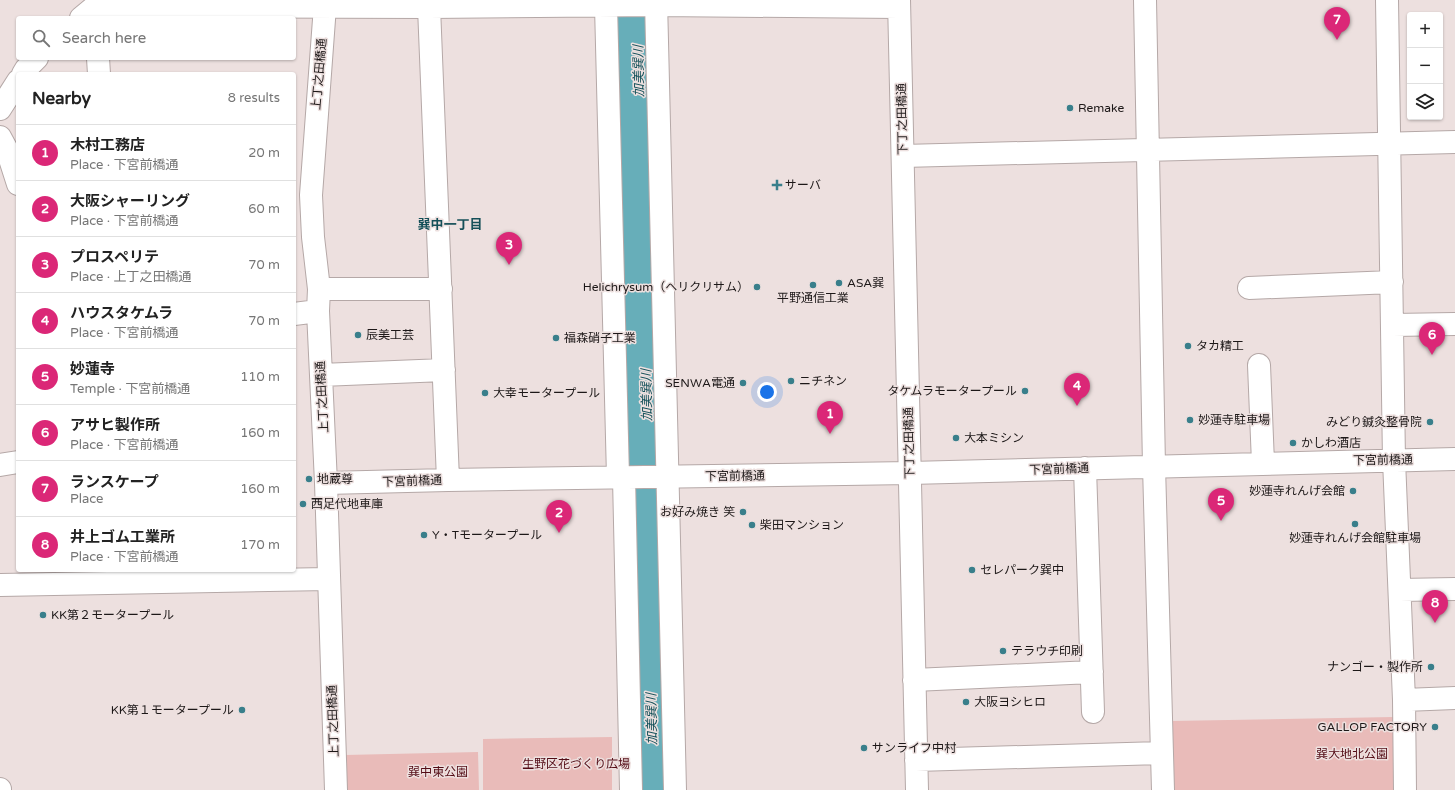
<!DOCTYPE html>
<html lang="en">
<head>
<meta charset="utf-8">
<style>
  :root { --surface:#fff; --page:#f2f2f2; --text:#222; --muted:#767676; --line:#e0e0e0; --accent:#db2777 }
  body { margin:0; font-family:"Varela Round","Noto Sans JP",sans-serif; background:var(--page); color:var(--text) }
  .controls { position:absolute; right:12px; top:12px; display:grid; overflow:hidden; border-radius:4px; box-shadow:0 1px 3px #0004 }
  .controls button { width:36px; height:36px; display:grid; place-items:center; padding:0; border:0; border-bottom:1px solid var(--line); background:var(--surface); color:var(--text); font:20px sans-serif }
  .you { position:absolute; left:767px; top:392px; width:14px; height:14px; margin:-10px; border:3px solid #fff; border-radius:50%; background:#1a73e8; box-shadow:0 0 0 6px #1a73e833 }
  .badge { display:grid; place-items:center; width:26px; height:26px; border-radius:50%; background:var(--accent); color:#fff; font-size:13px; font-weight:700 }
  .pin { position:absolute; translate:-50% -33px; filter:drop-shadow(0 1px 2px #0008) }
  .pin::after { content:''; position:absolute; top:21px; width:14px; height:12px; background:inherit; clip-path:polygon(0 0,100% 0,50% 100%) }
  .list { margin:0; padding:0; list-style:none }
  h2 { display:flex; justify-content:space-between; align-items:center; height:52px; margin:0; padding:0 16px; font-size:17px }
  h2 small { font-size:13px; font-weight:400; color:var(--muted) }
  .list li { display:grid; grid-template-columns:26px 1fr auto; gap:12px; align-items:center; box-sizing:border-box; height:56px; padding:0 16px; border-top:1px solid var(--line) }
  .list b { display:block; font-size:15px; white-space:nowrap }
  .list p { margin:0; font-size:13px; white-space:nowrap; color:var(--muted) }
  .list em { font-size:13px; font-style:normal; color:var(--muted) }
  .icon { flex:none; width:22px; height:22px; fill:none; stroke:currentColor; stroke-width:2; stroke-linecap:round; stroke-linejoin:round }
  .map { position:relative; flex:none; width:1455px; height:790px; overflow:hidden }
  .search { position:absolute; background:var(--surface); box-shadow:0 1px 3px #0004; left:16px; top:16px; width:280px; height:44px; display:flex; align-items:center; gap:10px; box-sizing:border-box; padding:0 14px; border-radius:4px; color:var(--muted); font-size:15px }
  .panel { position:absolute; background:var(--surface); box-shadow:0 1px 3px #0004; left:16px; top:72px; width:280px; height:500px; border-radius:4px }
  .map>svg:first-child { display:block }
  .green { fill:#e9bbb9 }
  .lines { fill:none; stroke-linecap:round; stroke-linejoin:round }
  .river { stroke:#67aeb9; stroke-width:50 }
  .minor-casing { stroke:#b5a8a7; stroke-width:24 }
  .minor { stroke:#fff; stroke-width:22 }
  .poi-dot { fill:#397f8b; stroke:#ede0df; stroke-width:1.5 }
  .labels { text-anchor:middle; stroke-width:3; stroke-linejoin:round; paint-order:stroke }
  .street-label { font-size:12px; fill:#1d1818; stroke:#ede0df }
  .poi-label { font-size:12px; fill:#1d1818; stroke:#ede0df; text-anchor:start }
  .park-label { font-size:12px; fill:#530b15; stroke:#ede0df }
  .water-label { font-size:13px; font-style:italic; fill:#14515a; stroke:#ede0df }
  .neighbourhood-label { font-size:13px; font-weight:bold; fill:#144f58; stroke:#ede0df }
</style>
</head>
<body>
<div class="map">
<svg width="1455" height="790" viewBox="0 0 1455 790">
  <rect width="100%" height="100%" fill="#ede0df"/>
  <path class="green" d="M 1393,717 L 1394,790 L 1171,790 L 1170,721 Z
    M 612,737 L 612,790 L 483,790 L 483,739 Z
    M 478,752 L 479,790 L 345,790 L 345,755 Z"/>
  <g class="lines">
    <path class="river" d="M 636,0 L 649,528 L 652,790"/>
    <g class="minor-casing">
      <path id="minor" d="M 656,0 L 675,790
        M 899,0 L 917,790
        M 1145,0 L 1154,466 L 1163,790
        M 1387,0 L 1394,460 L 1404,700 L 1405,790
        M 325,6 L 311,195 L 313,237 L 319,289 L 318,311 L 326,483 L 336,790
        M 606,6 L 618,477
        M 429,7 L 448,480
        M 81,18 L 93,8 L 138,6 L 429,7 L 656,5 L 899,7
        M 98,58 L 99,74
        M 23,74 L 26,69 L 37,58
        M 0,109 L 18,81
        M 0,137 L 7,150 L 18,184
        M 903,156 L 1455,142
        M 1249,288 L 1392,282
        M 319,289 L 441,289
        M 294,314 L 318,311
        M 1393,325 L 1455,324
        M 1259,365 L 1263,463
        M 321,375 L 444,370
        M 0,465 L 18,462
        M 1085,468 L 1093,712
        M 624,478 L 631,790
        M 326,483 L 448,480 L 910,473 L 1455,459
        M 0,585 L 328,579
        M 1400,590 L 1455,589
        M 914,680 L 1092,672
        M 1404,700 L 1455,698
        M 916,760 L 1161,753
        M 0,789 L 0,790"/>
    </g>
    <use href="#minor" class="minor"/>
  </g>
  <g class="poi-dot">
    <circle cx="1070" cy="108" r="4"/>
    <path d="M775 179h4v4h4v4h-4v4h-4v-4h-4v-4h4z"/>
    <circle cx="839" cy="283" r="4"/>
    <circle cx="813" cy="285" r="4"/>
    <circle cx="757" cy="287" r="4"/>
    <circle cx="358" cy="335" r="4"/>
    <circle cx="556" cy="338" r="4"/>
    <circle cx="1188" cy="346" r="4"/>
    <circle cx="791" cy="381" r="4"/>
    <circle cx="743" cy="383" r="4"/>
    <circle cx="1025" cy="391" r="4"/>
    <circle cx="485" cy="393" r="4"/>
    <circle cx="1190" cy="420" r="4"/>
    <circle cx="1430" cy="422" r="4"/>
    <circle cx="956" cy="438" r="4"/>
    <circle cx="1293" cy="443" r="4"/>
    <circle cx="309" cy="479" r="4"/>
    <circle cx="1353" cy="491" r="4"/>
    <circle cx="303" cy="504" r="4"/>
    <circle cx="743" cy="512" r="4"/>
    <circle cx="1355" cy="524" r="4"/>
    <circle cx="752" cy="525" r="4"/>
    <circle cx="424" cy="535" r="4"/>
    <circle cx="972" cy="570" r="4"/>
    <circle cx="43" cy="615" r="4"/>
    <circle cx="1003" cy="651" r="4"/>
    <circle cx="1431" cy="667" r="4"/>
    <circle cx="966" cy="702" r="4"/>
    <circle cx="242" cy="710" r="4"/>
    <circle cx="1435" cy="727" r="4"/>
    <circle cx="864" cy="748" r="4"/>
  </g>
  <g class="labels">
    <g class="street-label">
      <text transform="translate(319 74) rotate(-85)" y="4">上丁之田橋通</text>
      <text transform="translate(902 119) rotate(-91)" y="4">下丁之田橋通</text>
      <text transform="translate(322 397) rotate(-93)" y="4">上丁之田橋通</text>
      <text transform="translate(909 443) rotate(-91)" y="4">下丁之田橋通</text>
      <text transform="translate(1383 460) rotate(-1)" y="4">下宮前橋通</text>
      <text transform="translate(1059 469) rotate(-2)" y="4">下宮前橋通</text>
      <text transform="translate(735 476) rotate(-1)" y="4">下宮前橋通</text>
      <text transform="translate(412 481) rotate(-2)" y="4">下宮前橋通</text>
      <text transform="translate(333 721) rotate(-92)" y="4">上丁之田橋通</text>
    </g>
    <g class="poi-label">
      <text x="1078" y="112">Remake</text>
      <text x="785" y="189">サーバ</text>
      <text x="847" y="287">ASA巽</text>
      <text x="749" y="291" text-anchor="end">Helichrysum（ヘリクリサム）</text>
      <text x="813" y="302" text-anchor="middle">平野通信工業</text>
      <text x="366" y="339">辰美工芸</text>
      <text x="564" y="342">福森硝子工業</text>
      <text x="1196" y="350">タカ精工</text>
      <text x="799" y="385">ニチネン</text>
      <text x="735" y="387" text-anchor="end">SENWA電通</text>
      <text x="1017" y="395" text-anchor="end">タケムラモータープール</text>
      <text x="493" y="397">大幸モータープール</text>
      <text x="1198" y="424">妙蓮寺駐車場</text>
      <text x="1422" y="426" text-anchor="end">みどり鍼灸整骨院</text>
      <text x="964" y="442">大本ミシン</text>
      <text x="1301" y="447">かしわ酒店</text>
      <text x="317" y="483">地蔵尊</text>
      <text x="1345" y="495" text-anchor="end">妙蓮寺れんげ会館</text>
      <text x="311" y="508">西足代地車庫</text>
      <text x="735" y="516" text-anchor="end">お好み焼き 笑</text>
      <text x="760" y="529">柴田マンション</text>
      <text x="432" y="539">Y・Tモータープール</text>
      <text x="1355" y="542" text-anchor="middle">妙蓮寺れんげ会館駐車場</text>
      <text x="980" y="574">セレパーク巽中</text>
      <text x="51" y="619">KK第２モータープール</text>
      <text x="1011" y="655">テラウチ印刷</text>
      <text x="1423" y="671" text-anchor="end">ナンゴー・製作所</text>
      <text x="974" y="706">大阪ヨシヒロ</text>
      <text x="234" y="714" text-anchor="end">KK第１モータープール</text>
      <text x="1427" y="731" text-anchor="end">GALLOP FACTORY</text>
      <text x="872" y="752">サンライフ中村</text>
    </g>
    <g class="park-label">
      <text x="1352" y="758">巽大地北公園</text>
      <text x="576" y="768">生野区花づくり広場</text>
      <text x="438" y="776">巽中東公園</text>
    </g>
    <g class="water-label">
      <text transform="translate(638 71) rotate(-91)" y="5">加美巽川</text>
      <text transform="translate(646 395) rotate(-91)" y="5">加美巽川</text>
      <text transform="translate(651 719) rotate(-91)" y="5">加美巽川</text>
    </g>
    <g class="neighbourhood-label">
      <text x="450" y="229">巽中一丁目</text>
    </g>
  </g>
</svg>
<div class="controls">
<button>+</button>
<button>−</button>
<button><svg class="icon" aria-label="layers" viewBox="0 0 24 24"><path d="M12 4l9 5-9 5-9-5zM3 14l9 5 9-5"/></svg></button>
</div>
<div class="you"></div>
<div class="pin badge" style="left:830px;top:434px">1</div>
<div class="pin badge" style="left:559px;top:533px">2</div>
<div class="pin badge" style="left:509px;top:265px">3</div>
<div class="pin badge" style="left:1077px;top:406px">4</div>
<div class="pin badge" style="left:1221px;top:521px">5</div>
<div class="pin badge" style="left:1432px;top:355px">6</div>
<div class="pin badge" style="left:1337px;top:40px">7</div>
<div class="pin badge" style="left:1435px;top:623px">8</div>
<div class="search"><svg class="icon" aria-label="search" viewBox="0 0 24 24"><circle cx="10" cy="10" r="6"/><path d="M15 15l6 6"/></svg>Search here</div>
<section class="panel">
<h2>Nearby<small>8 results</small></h2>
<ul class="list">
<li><span class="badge">1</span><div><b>木村工務店</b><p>Place · 下宮前橋通</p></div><em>20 m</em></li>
<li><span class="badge">2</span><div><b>大阪シャーリング</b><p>Place · 下宮前橋通</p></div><em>60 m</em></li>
<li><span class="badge">3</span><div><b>プロスペリテ</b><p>Place · 上丁之田橋通</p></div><em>70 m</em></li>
<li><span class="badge">4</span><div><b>ハウスタケムラ</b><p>Place · 下宮前橋通</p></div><em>70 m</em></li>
<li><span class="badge">5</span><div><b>妙蓮寺</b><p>Temple · 下宮前橋通</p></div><em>110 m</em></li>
<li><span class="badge">6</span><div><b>アサヒ製作所</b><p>Place · 下宮前橋通</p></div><em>160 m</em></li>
<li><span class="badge">7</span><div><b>ランスケープ</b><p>Place</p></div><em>160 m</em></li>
<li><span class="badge">8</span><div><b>井上ゴム工業所</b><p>Place · 下宮前橋通</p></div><em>170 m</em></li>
</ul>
</section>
</div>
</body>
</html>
